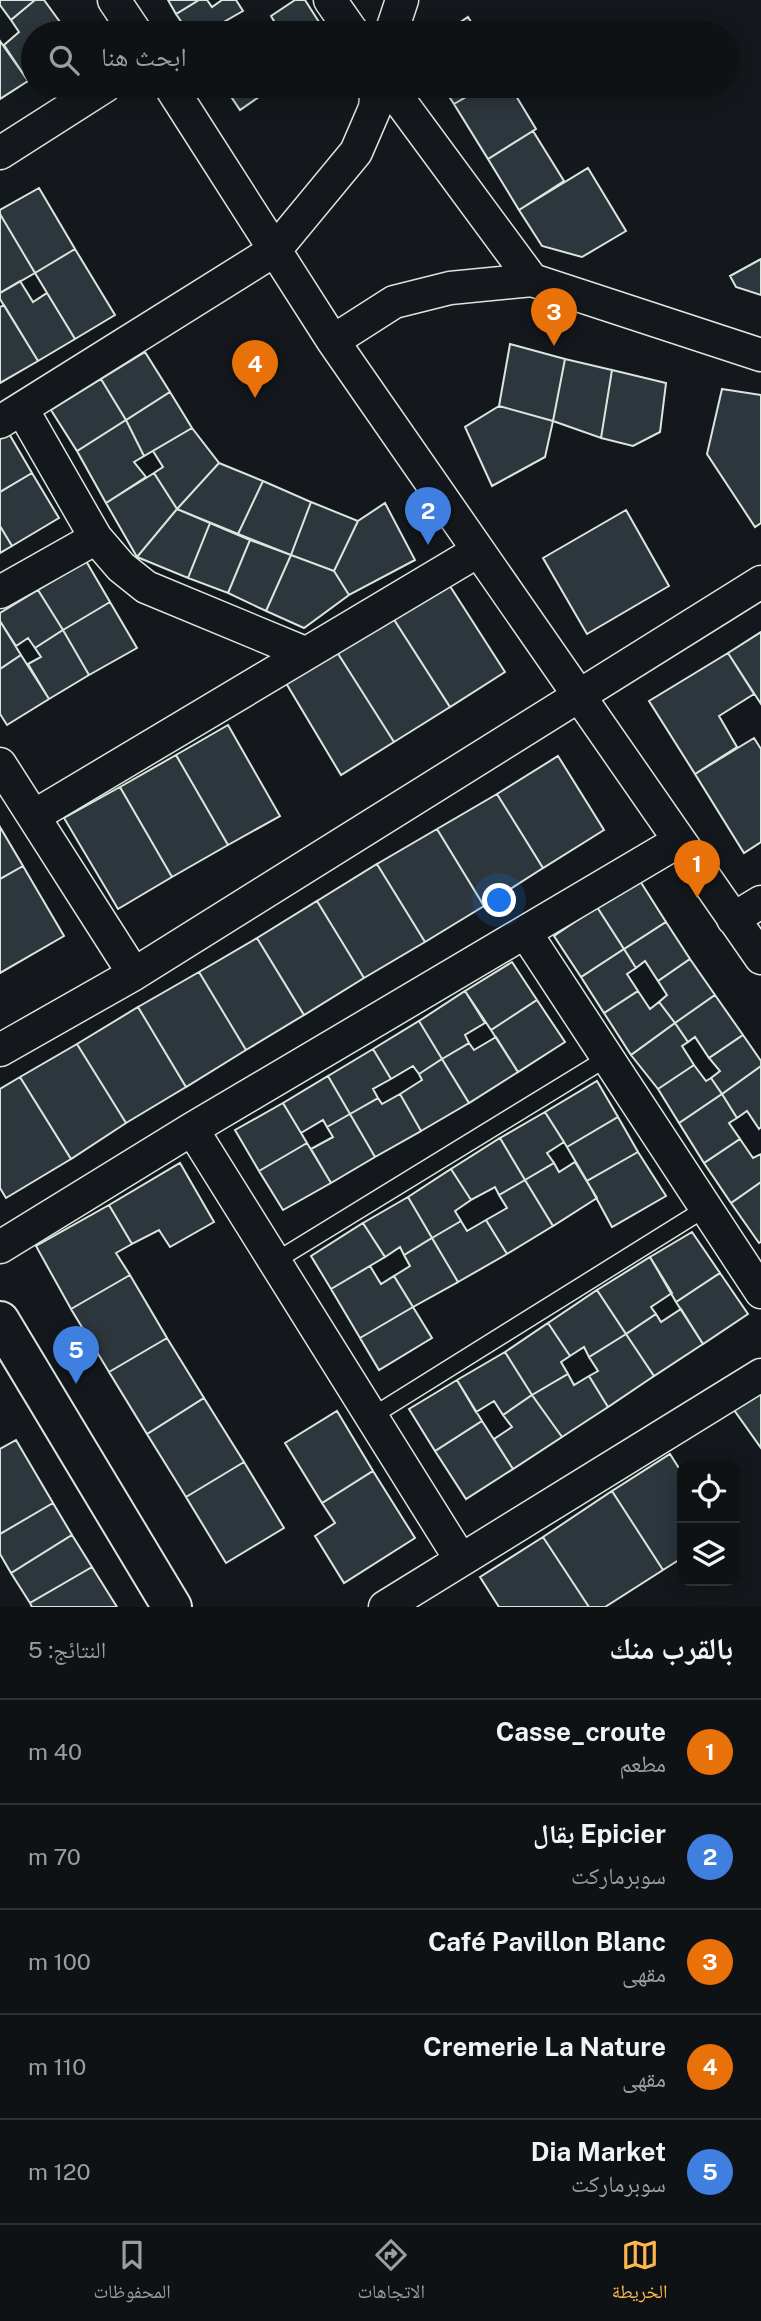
<!DOCTYPE html>
<html lang="ar">
<head>
<meta charset="utf-8">
<style>
  :root { --surface:#0f1215; --page:#1d2022; --text:#f1f3f6; --muted:#9b9ea0; --line:#2f3234; --accent:#ffb74d }
  body { margin:0; font-family:"Public Sans","Noto Naskh Arabic",sans-serif; background:var(--page); color:var(--text); direction:rtl }
  .controls { position:absolute; right:21px; bottom:21px; display:grid; overflow:hidden; border-radius:14px; box-shadow:0 4px 18px #0003 }
  .controls button { width:63px; height:63px; display:grid; place-items:center; padding:0; border:0; border-bottom:2px solid var(--line); background:var(--surface); color:var(--text); font:35px sans-serif }
  .you { position:absolute; left:500px; top:901px; width:24px; height:24px; margin:-18px; border:5px solid #fff; border-radius:50%; background:#1a73e8; box-shadow:0 0 0 10px #1a73e833 }
  .badge { display:grid; place-items:center; width:46px; height:46px; border-radius:50%; background:var(--accent); color:#fff; font-size:23px; font-weight:700 }
  .pin { position:absolute; translate:-50% -58px; filter:drop-shadow(0 2px 4px #0008) }
  .pin::after { content:''; position:absolute; top:37px; width:24px; height:21px; background:inherit; clip-path:polygon(0 0,100% 0,50% 100%) }
  .list { margin:0; padding:0; list-style:none }
  h2 { display:flex; justify-content:space-between; align-items:center; height:91px; margin:0; padding:0 28px; font-size:30px }
  h2 small { font-size:23px; font-weight:400; color:var(--muted) }
  .list li { display:grid; grid-template-columns:46px 1fr auto; gap:21px; align-items:center; box-sizing:border-box; height:105px; padding:0 28px; border-top:2px solid var(--line) }
  .list b { display:block; font-size:26px; white-space:nowrap }
  .list p { margin:0; font-size:23px; white-space:nowrap; color:var(--muted) }
  .list em { font-size:23px; font-style:normal; color:var(--muted) }
  .icon { flex:none; width:38px; height:38px; fill:none; stroke:currentColor; stroke-width:2; stroke-linecap:round; stroke-linejoin:round }
  .map { position:relative; flex:none; width:761px; height:1607px; overflow:hidden; direction:ltr }
  .search { position:absolute; background:var(--surface); box-shadow:0 4px 18px #0003; left:21px; right:21px; top:21px; height:77px; display:flex; align-items:center; gap:18px; box-sizing:border-box; padding:0 24px; border-radius:38px; color:var(--muted); font-size:26px }
  .sheet { height:616px; background:var(--surface) }
  nav { display:flex; justify-content:space-around; align-items:center; box-sizing:border-box; height:98px; border-top:2px solid var(--line); background:var(--surface); font-size:19px; color:var(--muted) }
  nav a { display:grid; justify-items:center; gap:4px }
  nav .on { color:var(--accent) }
  .map>svg:first-child { display:block }
  .building { fill:#2c363c; stroke:#d8e6dc; stroke-width:2 }
  .lines { fill:none; stroke-linecap:round; stroke-linejoin:round }
  .service-casing { stroke:#d8e6dc; stroke-width:19 }
  .minor-casing { stroke:#d8e6dc; stroke-width:35 }
  .tertiary-casing { stroke:#d8e6dc; stroke-width:42 }
  .service { stroke:#14181c; stroke-width:16 }
  .minor { stroke:#14181c; stroke-width:32 }
  .tertiary { stroke:#14181c; stroke-width:38 }
</style>
</head>
<body>
<div class="map">
<svg width="761" height="1607" viewBox="0 0 761 1607">
  <rect width="100%" height="100%" fill="#14181c"/>
  <path class="building" d="M 0,0 L 35,0 L 11,20 L 0,5 Z
    M 35,0 L 44,0 L 68,33 L 33,33 L 33,77 L 28,81 L 4,45 L 19,32 L 11,20 Z
    M 168,0 L 199,0 L 176,14 Z
    M 199,0 L 207,0 L 212,7 L 222,0 L 236,0 L 243,11 L 222,23 L 232,33 L 189,33 L 176,14 Z
    M 295,0 L 305,0 L 326,33 L 281,33 L 271,16 Z
    M 468,17 L 478,33 L 448,33 L 450,29 Z
    M 0,41 L 28,81 L 0,99 Z
    M 224,86 L 275,86 L 240,110 Z
    M 442,86 L 485,86 L 454,104 Z
    M 485,86 L 510,86 L 536,129 L 488,159 L 454,104 Z
    M 533,131 L 564,181 L 519,210 L 488,159 Z
    M 588,168 L 626,231 L 582,257 L 542,246 L 519,210 Z
    M 39,188 L 75,249 L 35,273 L 0,214 L 0,210 Z
    M 0,214 L 35,273 L 0,293 Z
    M 75,249 L 115,315 L 75,339 L 35,273 Z
    M 761,259 L 761,295 L 736,287 L 730,276 Z
    M 20,281 L 33,302 L 47,293 L 75,339 L 38,361 L 0,299 L 0,293 Z
    M 4,305 L 38,361 L 0,383 L 0,307 Z
    M 510,344 L 565,359 L 553,421 L 499,406 Z
    M 145,352 L 170,392 L 126,420 L 101,379 Z
    M 565,359 L 612,370 L 601,438 L 553,421 Z
    M 612,370 L 666,383 L 660,432 L 633,446 L 601,438 Z
    M 101,379 L 126,420 L 77,451 L 51,410 Z
    M 722,389 L 761,395 L 761,523 L 755,527 L 707,454 Z
    M 170,392 L 192,428 L 144,456 L 126,420 Z
    M 499,406 L 553,421 L 545,457 L 492,486 L 465,427 Z
    M 126,420 L 144,456 L 134,462 L 146,477 L 106,503 L 77,451 Z
    M 192,428 L 219,463 L 177,509 L 154,473 L 163,467 L 153,451 Z
    M 8,432 L 32,473 L 0,492 L 0,437 Z
    M 219,463 L 263,481 L 238,534 L 177,509 Z
    M 32,473 L 59,518 L 12,546 L 0,526 L 0,492 Z
    M 154,473 L 177,509 L 137,557 L 106,503 Z
    M 263,481 L 311,502 L 291,555 L 238,534 Z
    M 311,502 L 358,521 L 334,571 L 291,555 Z
    M 385,503 L 415,560 L 349,595 L 334,571 L 358,521 Z
    M 177,509 L 210,523 L 188,578 L 137,557 Z
    M 626,510 L 669,586 L 587,634 L 543,558 Z
    M 210,523 L 250,540 L 228,593 L 188,578 Z
    M 0,526 L 12,546 L 0,553 Z
    M 250,540 L 291,555 L 266,611 L 228,593 Z
    M 291,555 L 334,571 L 349,595 L 304,628 L 266,611 Z
    M 86,561 L 110,602 L 63,630 L 38,590 Z
    M 448,583 L 505,672 L 450,707 L 393,618 Z
    M 38,590 L 63,630 L 35,648 L 28,638 L 16,646 L 0,621 L 0,613 Z
    M 110,602 L 137,648 L 89,675 L 63,630 Z
    M 393,618 L 450,707 L 394,742 L 337,652 Z
    M 0,621 L 21,655 L 0,669 Z
    M 63,630 L 89,675 L 49,699 L 28,664 L 41,657 L 35,648 Z
    M 761,632 L 761,704 L 728,653 Z
    M 337,652 L 394,742 L 341,775 L 286,683 Z
    M 728,653 L 754,694 L 719,716 L 737,747 L 695,774 L 649,701 Z
    M 21,655 L 49,699 L 7,725 L 0,714 L 0,669 Z
    M 228,725 L 280,816 L 228,845 L 176,755 Z
    M 754,738 L 761,749 L 761,842 L 744,853 L 695,774 Z
    M 176,755 L 228,845 L 172,877 L 120,787 Z
    M 558,756 L 604,830 L 543,868 L 497,794 Z
    M 120,787 L 172,877 L 118,909 L 64,818 Z
    M 497,794 L 543,868 L 484,906 L 437,829 Z
    M 0,827 L 23,866 L 0,879 Z
    M 437,829 L 484,906 L 425,942 L 377,864 Z
    M 377,864 L 425,942 L 364,978 L 317,901 Z
    M 23,866 L 64,936 L 0,973 L 0,879 Z
    M 640,881 L 666,922 L 624,949 L 597,907 Z
    M 317,901 L 364,978 L 304,1015 L 257,938 Z
    M 597,907 L 624,949 L 581,977 L 554,936 Z
    M 666,922 L 690,959 L 658,981 L 645,961 L 636,968 L 624,949 Z
    M 257,938 L 304,1015 L 246,1050 L 199,972 Z
    M 624,949 L 636,968 L 627,974 L 638,991 L 604,1013 L 581,977 Z
    M 690,959 L 715,995 L 675,1023 L 659,1002 L 667,995 L 658,981 Z
    M 512,962 L 537,1000 L 491,1030 L 465,991 Z
    M 199,972 L 246,1050 L 186,1087 L 138,1007 Z
    M 465,991 L 485,1023 L 465,1035 L 469,1043 L 442,1059 L 419,1021 Z
    M 638,991 L 650,1009 L 659,1002 L 675,1023 L 631,1055 L 604,1013 Z
    M 715,995 L 743,1035 L 709,1058 L 695,1037 L 688,1042 L 675,1023 Z
    M 537,1000 L 565,1042 L 518,1072 L 491,1030 Z
    M 138,1007 L 186,1087 L 126,1123 L 77,1044 Z
    M 419,1021 L 442,1059 L 419,1074 L 413,1066 L 391,1079 L 373,1049 Z
    M 675,1023 L 688,1042 L 682,1046 L 694,1065 L 658,1089 L 631,1055 Z
    M 743,1035 L 761,1061 L 761,1066 L 722,1094 L 711,1078 L 720,1071 L 709,1058 Z
    M 496,1037 L 518,1072 L 469,1103 L 442,1059 L 469,1043 L 474,1050 Z
    M 77,1044 L 126,1123 L 71,1159 L 20,1077 Z
    M 373,1049 L 391,1079 L 373,1089 L 378,1098 L 350,1114 L 328,1076 Z
    M 442,1059 L 469,1103 L 421,1131 L 400,1094 L 422,1080 L 419,1074 Z
    M 694,1065 L 706,1081 L 711,1078 L 722,1094 L 679,1123 L 658,1089 Z
    M 761,1066 L 761,1127 L 759,1129 L 747,1111 L 737,1118 L 722,1094 Z
    M 328,1076 L 350,1114 L 327,1127 L 323,1120 L 301,1133 L 283,1103 Z
    M 20,1077 L 71,1159 L 6,1198 L 0,1188 L 0,1089 Z
    M 597,1081 L 618,1117 L 567,1147 L 545,1112 Z
    M 400,1094 L 421,1131 L 375,1157 L 350,1114 L 378,1098 L 382,1104 Z
    M 722,1094 L 737,1118 L 729,1123 L 740,1139 L 704,1163 L 679,1123 Z
    M 283,1103 L 307,1143 L 259,1171 L 235,1130 Z
    M 545,1112 L 564,1142 L 547,1153 L 554,1163 L 525,1180 L 500,1138 Z
    M 350,1114 L 375,1157 L 331,1183 L 311,1149 L 333,1137 L 327,1127 Z
    M 618,1117 L 638,1152 L 587,1181 L 567,1147 Z
    M 500,1138 L 525,1180 L 499,1195 L 495,1187 L 471,1200 L 451,1169 Z
    M 740,1139 L 753,1158 L 761,1154 L 761,1182 L 731,1203 L 704,1163 Z
    M 307,1143 L 331,1183 L 283,1210 L 259,1171 Z
    M 638,1152 L 666,1196 L 612,1227 L 587,1181 Z
    M 575,1162 L 597,1198 L 553,1226 L 525,1180 L 554,1163 L 559,1172 Z
    M 180,1163 L 214,1222 L 170,1247 L 159,1230 L 132,1244 L 109,1205 Z
    M 451,1169 L 471,1200 L 455,1211 L 461,1221 L 432,1238 L 408,1197 Z
    M 525,1180 L 553,1226 L 507,1254 L 486,1220 L 507,1208 L 499,1195 Z
    M 761,1182 L 761,1242 L 759,1243 L 731,1203 Z
    M 408,1197 L 432,1238 L 404,1255 L 400,1247 L 385,1257 L 363,1223 Z
    M 109,1205 L 132,1244 L 116,1253 L 130,1275 L 71,1309 L 36,1246 Z
    M 486,1220 L 507,1254 L 458,1282 L 432,1238 L 461,1221 L 467,1231 Z
    M 363,1223 L 385,1257 L 331,1289 L 311,1256 Z
    M 692,1232 L 720,1273 L 676,1302 L 650,1257 Z
    M 432,1238 L 458,1282 L 413,1307 L 394,1276 L 410,1266 L 404,1255 Z
    M 650,1257 L 672,1293 L 651,1307 L 656,1314 L 626,1334 L 597,1290 Z
    M 370,1266 L 381,1284 L 394,1276 L 413,1307 L 360,1338 L 331,1289 Z
    M 720,1273 L 748,1314 L 703,1344 L 676,1302 Z
    M 130,1275 L 167,1338 L 109,1372 L 71,1309 Z
    M 597,1290 L 626,1334 L 589,1357 L 584,1347 L 570,1356 L 548,1323 Z
    M 413,1307 L 432,1338 L 379,1370 L 360,1338 Z
    M 681,1309 L 703,1344 L 654,1376 L 626,1334 L 656,1314 L 661,1322 Z
    M 548,1323 L 570,1356 L 561,1362 L 568,1374 L 532,1395 L 505,1352 Z
    M 626,1334 L 654,1376 L 608,1407 L 589,1376 L 598,1371 L 589,1357 Z
    M 167,1338 L 204,1398 L 147,1434 L 109,1372 Z
    M 505,1352 L 532,1395 L 503,1415 L 494,1401 L 476,1412 L 457,1380 Z
    M 568,1374 L 574,1385 L 589,1376 L 608,1407 L 562,1437 L 532,1395 Z
    M 457,1380 L 482,1421 L 435,1451 L 409,1409 Z
    M 761,1391 L 761,1448 L 734,1410 Z
    M 532,1395 L 562,1437 L 513,1469 L 494,1439 L 512,1427 L 503,1415 Z
    M 204,1398 L 244,1462 L 186,1497 L 147,1434 Z
    M 337,1411 L 373,1471 L 322,1503 L 285,1443 Z
    M 482,1421 L 513,1469 L 466,1499 L 435,1451 Z
    M 16,1440 L 53,1503 L 0,1534 L 0,1449 Z
    M 670,1454 L 682,1473 L 682,1558 L 663,1570 L 612,1491 Z
    M 244,1462 L 284,1528 L 226,1563 L 186,1497 Z
    M 373,1471 L 415,1538 L 344,1583 L 315,1536 L 335,1523 L 322,1503 Z
    M 612,1491 L 663,1570 L 605,1607 L 589,1607 L 543,1537 Z
    M 53,1503 L 72,1535 L 11,1573 L 0,1554 L 0,1534 Z
    M 72,1535 L 92,1567 L 30,1603 L 11,1573 Z
    M 543,1537 L 589,1607 L 499,1607 L 480,1577 Z
    M 92,1567 L 117,1607 L 32,1607 L 30,1603 Z"/>
  <g class="lines">
    <g class="service-casing">
      <path id="service" d="M 274,1262 L 607,1058
        M 371,1417 L 706,1208"/>
    </g>
    <g class="minor-casing">
      <path id="minor" d="M 114,0 L 136,33
        M 330,0 L 353,33
        M 391,33 L 402,0
        M 170,86 L 333,341 L 761,958
        M 389,86 L 532,280
        M 0,153 L 105,86
        M 333,341 L 394,302 L 450,288 L 532,280 L 761,355
        M 22,409 L 96,538 L 121,567 L 146,587 L 305,653
        M 0,422 L 275,250 L 356,152 L 375,108 L 377,86
        M 0,592 L 96,538
        M 0,764 L 134,974
        M 34,816 L 478,551
        M 733,919 L 761,902
        M 525,932 L 761,1292
        M 0,1050 L 134,974 L 761,582
        M 192,1129 L 461,1560
        M 0,1247 L 192,1129 L 679,841
        M 385,1607 L 761,1375"/>
    </g>
    <g class="tertiary-casing">
      <path id="tertiary" d="M 0,1321 L 172,1607"/>
    </g>
    <use href="#service" class="service"/>
    <use href="#minor" class="minor"/>
    <use href="#tertiary" class="tertiary"/>
  </g>
</svg>
<div class="controls">
<button><svg class="icon" aria-label="locate" viewBox="0 0 24 24"><circle cx="12" cy="12" r="6"/><path d="M12 2v4M12 18v4M2 12h4M18 12h4"/></svg></button>
<button><svg class="icon" aria-label="layers" viewBox="0 0 24 24"><path d="M12 4l9 5-9 5-9-5zM3 14l9 5 9-5"/></svg></button>
</div>
<div class="you"></div>
<div class="pin badge" style="left:697px;top:898px;background:#e8710a">1</div>
<div class="pin badge" style="left:428px;top:545px;background:#3f7fe0">2</div>
<div class="pin badge" style="left:554px;top:346px;background:#e8710a">3</div>
<div class="pin badge" style="left:255px;top:398px;background:#e8710a">4</div>
<div class="pin badge" style="left:76px;top:1384px;background:#3f7fe0">5</div>
<div class="search"><svg class="icon" aria-label="search" viewBox="0 0 24 24"><circle cx="10" cy="10" r="6"/><path d="M15 15l6 6"/></svg>ابحث هنا</div>
</div>
<section class="sheet">
<h2>بالقرب منك<small>النتائج: 5</small></h2>
<ul class="list">
<li><span class="badge" style="background:#e8710a">1</span><div><b>Casse_croute</b><p>مطعم</p></div><em>40 m</em></li>
<li><span class="badge" style="background:#3f7fe0">2</span><div><b>Epicier بقال</b><p>سوبرماركت</p></div><em>70 m</em></li>
<li><span class="badge" style="background:#e8710a">3</span><div><b>Café Pavillon Blanc</b><p>مقهى</p></div><em>100 m</em></li>
<li><span class="badge" style="background:#e8710a">4</span><div><b>Cremerie La Nature</b><p>مقهى</p></div><em>110 m</em></li>
<li><span class="badge" style="background:#3f7fe0">5</span><div><b>Dia Market</b><p>سوبرماركت</p></div><em>120 m</em></li>
</ul>
</section>
<nav>
<a class="on"><svg class="icon" aria-label="map" viewBox="0 0 24 24"><path d="M3 6l6-2 6 2 6-2v14l-6 2-6-2-6 2zM9 4v14M15 6v14"/></svg>الخريطة</a>
<a><svg class="icon" aria-label="directions" viewBox="0 0 24 24"><path d="M12 3l9 9-9 9-9-9zM9 14v-3h6M13 9l2 2-2 2"/></svg>الاتجاهات</a>
<a><svg class="icon" aria-label="saved" viewBox="0 0 24 24"><path d="M7 4h10v16l-5-4-5 4z"/></svg>المحفوظات</a>
</nav>
</body>
</html>
